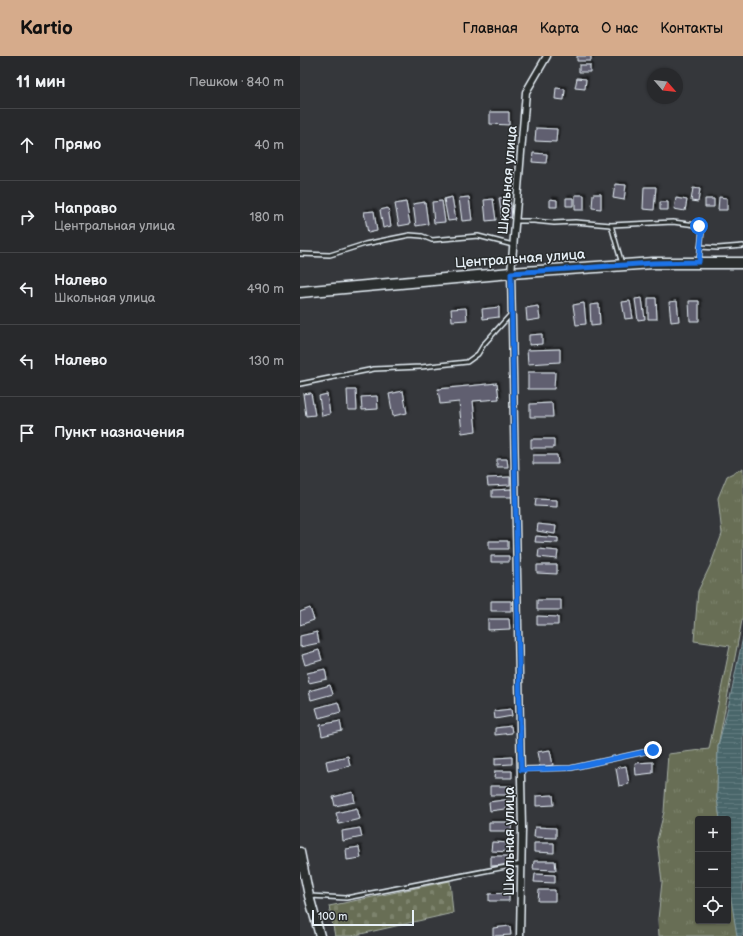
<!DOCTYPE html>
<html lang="ru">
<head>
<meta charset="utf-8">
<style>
  :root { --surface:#28292c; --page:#343538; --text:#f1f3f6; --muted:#a5a6a9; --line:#444548; --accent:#d6ab8b }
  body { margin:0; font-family:"Balsamiq Sans",sans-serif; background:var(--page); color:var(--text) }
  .controls { position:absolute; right:12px; bottom:12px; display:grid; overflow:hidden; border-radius:4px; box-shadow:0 1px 3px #0004 }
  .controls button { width:36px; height:36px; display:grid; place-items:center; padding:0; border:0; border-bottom:1px solid var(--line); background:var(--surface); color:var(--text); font:20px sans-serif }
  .compass { position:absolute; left:347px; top:12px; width:36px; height:36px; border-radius:50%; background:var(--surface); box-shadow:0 1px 3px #0004; rotate:118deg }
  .scale { position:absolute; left:12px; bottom:10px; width:102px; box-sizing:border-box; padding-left:4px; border:2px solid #e8f1f8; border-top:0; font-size:11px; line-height:14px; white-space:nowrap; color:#e8f1f8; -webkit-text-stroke:3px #2a2d2e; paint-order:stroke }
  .stop { position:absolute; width:12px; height:12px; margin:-9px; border:3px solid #1a73e8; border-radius:50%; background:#fff }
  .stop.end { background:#1a73e8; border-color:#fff; box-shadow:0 1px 4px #0008 }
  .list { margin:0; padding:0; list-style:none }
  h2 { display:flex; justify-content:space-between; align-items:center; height:52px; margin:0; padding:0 16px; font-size:17px }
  h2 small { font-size:13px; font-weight:400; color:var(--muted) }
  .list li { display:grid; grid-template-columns:26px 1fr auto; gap:12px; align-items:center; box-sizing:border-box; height:72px; padding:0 16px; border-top:1px solid var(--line) }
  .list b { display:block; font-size:15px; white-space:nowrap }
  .list p { margin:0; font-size:13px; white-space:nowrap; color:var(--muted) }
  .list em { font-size:13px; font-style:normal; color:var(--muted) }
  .icon { flex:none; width:22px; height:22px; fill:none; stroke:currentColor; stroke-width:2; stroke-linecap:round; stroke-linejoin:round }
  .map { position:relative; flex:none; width:443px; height:880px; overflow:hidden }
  header { display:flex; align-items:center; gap:24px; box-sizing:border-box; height:56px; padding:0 20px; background:var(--accent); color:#111 }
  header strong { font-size:19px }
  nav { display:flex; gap:22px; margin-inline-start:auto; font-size:14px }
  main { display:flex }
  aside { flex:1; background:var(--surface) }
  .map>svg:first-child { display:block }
  .grass { fill:url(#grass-tufts); stroke:#a8b0a6 }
  .cemetery { fill:url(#cemetery-stones); stroke:#a8b0a6 }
  .water { fill:url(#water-rules); stroke:#889ea3 }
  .building { fill:#605e70; stroke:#e8f1f8; filter:url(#shadow) }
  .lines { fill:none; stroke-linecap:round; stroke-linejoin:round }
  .service-casing { stroke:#e8f1f8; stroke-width:6 }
  .minor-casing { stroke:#e8f1f8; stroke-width:9 }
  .tertiary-casing { stroke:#e8f1f8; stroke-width:11 }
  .primary-casing { stroke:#e8f1f8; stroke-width:13 }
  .service { stroke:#2a2d2e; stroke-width:3 }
  .minor { stroke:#2a2d2e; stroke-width:6 }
  .tertiary { stroke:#2a2d2e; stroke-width:8 }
  .primary { stroke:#2a2d2e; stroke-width:10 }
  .route { stroke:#1a73e8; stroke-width:5 }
  .labels { text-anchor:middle; stroke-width:3; stroke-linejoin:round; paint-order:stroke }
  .street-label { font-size:14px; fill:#e8f1f8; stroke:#2a2d2e }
</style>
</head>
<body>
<header>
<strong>Kartio</strong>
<nav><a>Главная</a><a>Карта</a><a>О нас</a><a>Контакты</a></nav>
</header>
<main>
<aside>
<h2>11 мин<small>Пешком · 840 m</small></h2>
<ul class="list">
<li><svg class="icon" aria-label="ahead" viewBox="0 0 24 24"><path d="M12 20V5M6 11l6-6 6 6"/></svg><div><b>Прямо</b></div><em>40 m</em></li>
<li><svg class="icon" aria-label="right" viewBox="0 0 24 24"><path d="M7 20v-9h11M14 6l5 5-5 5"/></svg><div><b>Направо</b><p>Центральная улица</p></div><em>180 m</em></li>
<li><svg class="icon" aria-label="left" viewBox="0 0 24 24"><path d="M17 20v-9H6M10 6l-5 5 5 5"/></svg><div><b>Налево</b><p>Школьная улица</p></div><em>490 m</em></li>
<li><svg class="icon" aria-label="left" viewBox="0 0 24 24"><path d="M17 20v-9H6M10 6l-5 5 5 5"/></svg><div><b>Налево</b></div><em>130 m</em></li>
<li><svg class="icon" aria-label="arrive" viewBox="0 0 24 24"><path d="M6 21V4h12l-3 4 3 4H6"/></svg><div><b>Пункт назначения</b></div></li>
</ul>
</aside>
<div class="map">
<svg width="443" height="880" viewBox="0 0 443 880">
  <defs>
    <pattern id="grass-tufts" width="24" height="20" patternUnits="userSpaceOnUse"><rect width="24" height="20" fill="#676e54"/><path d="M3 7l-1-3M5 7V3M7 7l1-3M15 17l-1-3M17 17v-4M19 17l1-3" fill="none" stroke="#7d836d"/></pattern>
    <pattern id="cemetery-stones" width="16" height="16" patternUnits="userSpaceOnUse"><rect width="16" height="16" fill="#676e54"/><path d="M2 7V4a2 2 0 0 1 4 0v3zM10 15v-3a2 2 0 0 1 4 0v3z" fill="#7d836d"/></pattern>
    <pattern id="water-rules" width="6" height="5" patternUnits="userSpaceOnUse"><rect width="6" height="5" fill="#48666a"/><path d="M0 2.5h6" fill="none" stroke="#627c80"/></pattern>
    <filter id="shadow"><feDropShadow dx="2" dy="-2" stdDeviation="1" flood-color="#0009"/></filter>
  </defs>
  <rect width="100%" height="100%" fill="#35373b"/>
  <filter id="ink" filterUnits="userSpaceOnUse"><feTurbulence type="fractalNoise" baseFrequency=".025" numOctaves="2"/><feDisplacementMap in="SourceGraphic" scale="8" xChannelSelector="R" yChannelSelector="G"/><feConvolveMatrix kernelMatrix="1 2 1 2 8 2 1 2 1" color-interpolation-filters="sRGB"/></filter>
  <g filter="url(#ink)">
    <path class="grass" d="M 443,412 L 443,559 L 418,690 L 417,742 L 420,763 L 398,763 L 398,865 L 428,865 L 428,823 L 438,880 L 359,880 L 358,863 L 362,826 L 357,784 L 364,756 L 368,698 L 409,693 L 430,590 L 394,585 L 398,535 L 410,510 L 422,478 L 418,442 L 427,420 Z"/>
    <path class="cemetery" d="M 150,825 L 153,857 L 52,880 L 35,880 L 29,850 Z"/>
    <path class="water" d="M 443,581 L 443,880 L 437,880 L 428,824 L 428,763 L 420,763 L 417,742 L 418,690 L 429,647 Z"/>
    <path class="building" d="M 277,0 L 291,0 L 291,5 L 277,5 Z
      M 279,9 L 290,9 L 290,16 L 279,16 Z
      M 277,22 L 286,23 L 285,33 L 275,32 Z
      M 256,32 L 265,33 L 264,44 L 255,43 Z
      M 190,56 L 209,56 L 209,69 L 190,68 Z
      M 236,72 L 257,73 L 256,86 L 235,85 Z
      M 233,97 L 247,98 L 246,107 L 232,106 Z
      M 315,128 L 326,129 L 324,144 L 313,142 Z
      M 344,131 L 356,131 L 354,154 L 343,153 Z
      M 393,132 L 400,133 L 398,146 L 391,145 Z
      M 293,138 L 301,138 L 301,153 L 292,152 Z
      M 275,139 L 284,139 L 284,154 L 275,154 Z
      M 152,141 L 156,164 L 148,165 L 144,143 Z
      M 169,141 L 172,164 L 162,165 L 159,142 Z
      M 210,141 L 212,161 L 202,163 L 199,142 Z
      M 419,141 L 427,142 L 427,154 L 418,154 Z
      M 266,142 L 273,142 L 273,150 L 266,150 Z
      M 376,142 L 387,144 L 385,155 L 374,153 Z
      M 193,143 L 196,164 L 186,165 L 184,144 Z
      M 250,143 L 257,144 L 257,151 L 250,151 Z
      M 405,143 L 414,143 L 414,151 L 405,151 Z
      M 142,145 L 145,166 L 134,167 L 132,146 Z
      M 106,146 L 110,168 L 99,170 L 95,148 Z
      M 125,146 L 128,168 L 116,170 L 113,148 Z
      M 360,146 L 368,146 L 368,154 L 360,154 Z
      M 88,152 L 91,170 L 83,172 L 80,154 Z
      M 74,155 L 77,175 L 68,177 L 64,156 Z
      M 342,242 L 345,263 L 338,264 L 335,243 Z
      M 348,242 L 356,242 L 357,263 L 348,263 Z
      M 330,245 L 333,262 L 325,263 L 322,246 Z
      M 377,245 L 379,265 L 371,266 L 369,246 Z
      M 389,245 L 399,245 L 399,265 L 390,265 Z
      M 284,247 L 286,268 L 276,269 L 273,249 Z
      M 299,248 L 300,269 L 291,270 L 290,249 Z
      M 238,250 L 240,263 L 227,265 L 226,252 Z
      M 199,251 L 199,261 L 183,263 L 182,253 Z
      M 166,252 L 167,264 L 152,265 L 151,253 Z
      M 242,278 L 242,288 L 229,289 L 229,279 Z
      M 260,293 L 260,306 L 228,308 L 227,294 Z
      M 228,316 L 255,316 L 254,333 L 228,333 Z
      M 197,327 L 199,343 L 173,345 L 176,375 L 162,377 L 159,346 L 140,348 L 138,333 Z
      M 47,334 L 56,334 L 57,354 L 48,354 Z
      M 103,335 L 107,357 L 93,360 L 89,338 Z
      M 11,337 L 15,359 L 6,360 L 3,338 Z
      M 27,338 L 30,358 L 22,360 L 19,340 Z
      M 77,340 L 78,353 L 62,354 L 61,341 Z
      M 252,347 L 253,361 L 230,361 L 230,348 Z
      M 231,383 L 254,383 L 254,392 L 231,392 Z
      M 233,399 L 257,399 L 258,408 L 233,408 Z
      M 197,403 L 207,403 L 208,411 L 197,411 Z
      M 210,421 L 210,429 L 188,430 L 187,422 Z
      M 212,433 L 212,441 L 192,441 L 192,434 Z
      M 236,443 L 257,444 L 257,451 L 235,450 Z
      M 238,468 L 256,470 L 255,478 L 237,475 Z
      M 236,480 L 258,482 L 258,487 L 235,486 Z
      M 189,485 L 208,485 L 208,493 L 189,493 Z
      M 239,493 L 258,495 L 257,503 L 238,501 Z
      M 191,500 L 209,500 L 209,506 L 191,506 Z
      M 237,509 L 257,509 L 257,518 L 237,517 Z
      M 237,544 L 261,544 L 261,554 L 237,554 Z
      M 191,545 L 211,545 L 211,555 L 191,555 Z
      M 10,552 L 14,564 L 0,569 L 0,556 Z
      M 237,560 L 258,561 L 258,569 L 237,569 Z
      M 188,563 L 209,563 L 210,573 L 188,574 Z
      M 17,576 L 19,587 L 0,591 L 0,580 Z
      M 19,594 L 22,604 L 5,609 L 2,599 Z
      M 25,613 L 27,623 L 9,627 L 7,617 Z
      M 30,629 L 33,638 L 11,644 L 9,635 Z
      M 38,646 L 41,656 L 19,662 L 16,652 Z
      M 211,653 L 212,660 L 195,663 L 194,655 Z
      M 40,665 L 42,675 L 22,680 L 20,669 Z
      M 211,670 L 212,677 L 195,679 L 195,672 Z
      M 250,694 L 253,709 L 240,711 L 237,696 Z
      M 48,700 L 50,710 L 28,715 L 26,705 Z
      M 212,701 L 212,708 L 195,709 L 195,702 Z
      M 353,706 L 353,717 L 336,719 L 335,707 Z
      M 326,710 L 329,728 L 319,730 L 316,712 Z
      M 195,715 L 212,715 L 212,722 L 194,722 Z
      M 190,730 L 212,730 L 212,739 L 190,739 Z
      M 53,736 L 55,746 L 35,750 L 33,741 Z
      M 253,739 L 254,749 L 236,750 L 236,740 Z
      M 211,743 L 212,752 L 190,755 L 189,746 Z
      M 57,752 L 60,763 L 39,768 L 36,757 Z
      M 189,766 L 212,766 L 211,775 L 189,775 Z
      M 235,771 L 256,772 L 256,782 L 234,781 Z
      M 60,772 L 62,781 L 43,785 L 42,775 Z
      M 192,786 L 212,787 L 212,796 L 191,795 Z
      M 234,787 L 254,787 L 254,797 L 234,796 Z
      M 59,791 L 61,802 L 47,804 L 46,793 Z
      M 191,800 L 211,800 L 211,809 L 191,810 Z
      M 234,805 L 255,805 L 256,814 L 233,813 Z
      M 235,818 L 255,819 L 255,827 L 234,826 Z
      M 239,834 L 255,834 L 255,845 L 238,845 Z
      M 209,837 L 209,845 L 189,845 L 189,838 Z
      M 210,870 L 211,879 L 193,880 L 193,872 Z"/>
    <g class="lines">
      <g class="service-casing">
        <path id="service" d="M 215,165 L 234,165 L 254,167 L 275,166 L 311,169 L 373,166 L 396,169 L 402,174 L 399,205
          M 311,169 L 322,208
          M 400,191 L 418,192 L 443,190
          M 0,198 L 30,199 L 65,188 L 110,179 L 122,180 L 132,184 L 178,180 L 213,189
          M 0,328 L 74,313 L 121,311 L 167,306 L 178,298 L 184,288 L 211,258
          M 221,713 L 271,712 L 353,694
          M 10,840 L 46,842 L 221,808"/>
      </g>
      <g class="minor-casing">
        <path id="minor" d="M 220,880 L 222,773 L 211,217 L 226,36 L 247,0"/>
      </g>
      <g class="tertiary-casing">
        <path id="tertiary" d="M 0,796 L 9,840 L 20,880"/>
      </g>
      <g class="primary-casing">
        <path id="primary" d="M 0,236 L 211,217 L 353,207 L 443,207"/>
      </g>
      <use href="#service" class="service"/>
      <use href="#minor" class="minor"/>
      <use href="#tertiary" class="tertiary"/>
      <use href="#primary" class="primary"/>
    </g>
  </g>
  <g class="lines" filter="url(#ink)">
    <path class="route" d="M 353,694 L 271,712 L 221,714 L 211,217 L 353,207 L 399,206 L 402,174 L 399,170"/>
  </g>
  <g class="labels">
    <g class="street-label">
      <text transform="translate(207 124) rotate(-85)" y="5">Школьная улица</text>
      <text transform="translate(220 202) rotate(-4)" y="5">Центральная улица</text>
      <text transform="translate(209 785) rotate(-90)" y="5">Школьная улица</text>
    </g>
  </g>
</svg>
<div class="controls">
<button>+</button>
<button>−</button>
<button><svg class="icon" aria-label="locate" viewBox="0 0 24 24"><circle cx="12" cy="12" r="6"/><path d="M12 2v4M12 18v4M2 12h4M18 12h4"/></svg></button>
</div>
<svg class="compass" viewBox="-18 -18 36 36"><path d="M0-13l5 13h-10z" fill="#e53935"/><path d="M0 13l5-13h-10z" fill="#a5a6a9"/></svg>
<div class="scale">100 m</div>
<div class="stop" style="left:399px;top:170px"></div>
<div class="stop end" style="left:353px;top:694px"></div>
</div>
</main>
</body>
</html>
